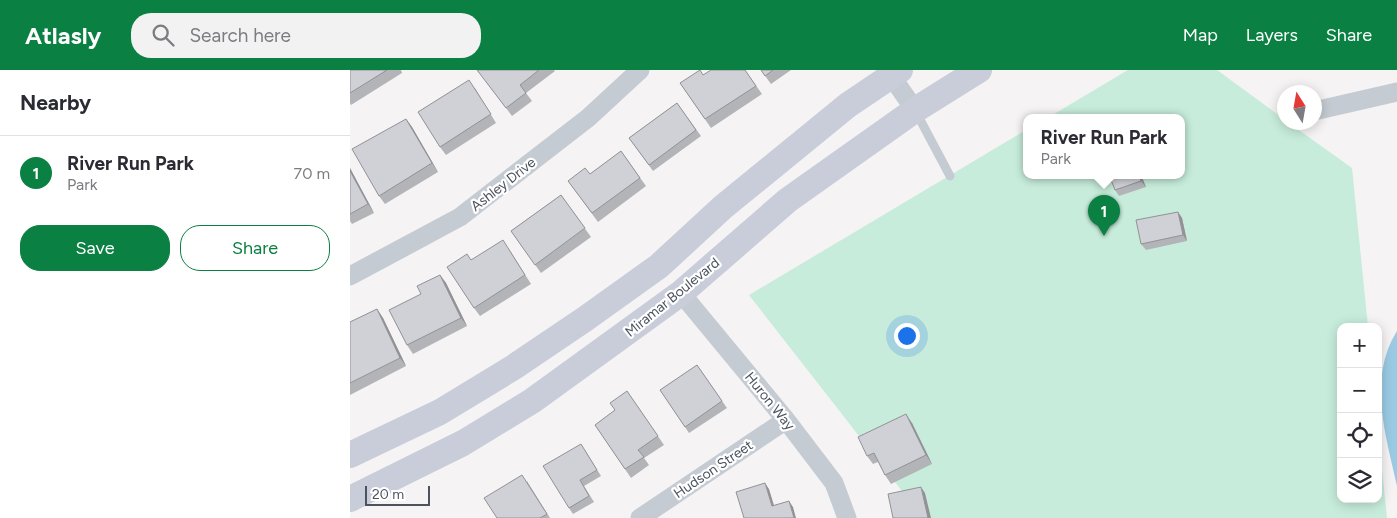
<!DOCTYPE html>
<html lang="en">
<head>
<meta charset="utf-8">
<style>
  :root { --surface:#fff; --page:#f2f2f3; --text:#2b2b33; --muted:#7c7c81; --line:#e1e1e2; --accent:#0b8043 }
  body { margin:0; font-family:Figtree,sans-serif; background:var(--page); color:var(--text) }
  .controls { position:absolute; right:15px; bottom:15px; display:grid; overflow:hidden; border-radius:10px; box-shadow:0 2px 12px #0003 }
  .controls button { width:45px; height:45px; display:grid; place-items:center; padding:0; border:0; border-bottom:1px solid var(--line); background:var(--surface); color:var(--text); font:25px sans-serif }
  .compass { position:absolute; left:927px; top:15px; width:45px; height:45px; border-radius:50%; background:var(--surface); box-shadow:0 2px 12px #0003; rotate:349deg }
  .scale { position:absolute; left:15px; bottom:12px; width:65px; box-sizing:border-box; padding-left:5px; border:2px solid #4c535e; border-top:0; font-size:14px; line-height:18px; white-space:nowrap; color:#4c535e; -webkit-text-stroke:4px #fff; paint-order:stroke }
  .you { position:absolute; left:556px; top:265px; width:18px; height:18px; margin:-12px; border:4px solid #fff; border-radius:50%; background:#1a73e8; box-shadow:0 0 0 8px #1a73e833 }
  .badge { display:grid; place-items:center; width:32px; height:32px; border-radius:50%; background:var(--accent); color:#fff; font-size:16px; font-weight:700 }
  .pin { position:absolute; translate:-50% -41px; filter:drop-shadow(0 1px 2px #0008) }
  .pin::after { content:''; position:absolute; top:26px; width:18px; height:15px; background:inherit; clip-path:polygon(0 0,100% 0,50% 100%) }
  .popup { position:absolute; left:673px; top:44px; width:162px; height:65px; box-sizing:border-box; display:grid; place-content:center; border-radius:10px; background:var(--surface); filter:drop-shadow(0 1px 4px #0005); font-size:16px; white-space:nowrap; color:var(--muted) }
  .popup b { font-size:19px; color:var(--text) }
  .popup::after { content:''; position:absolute; left:50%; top:100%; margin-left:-10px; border:10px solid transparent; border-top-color:var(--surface) }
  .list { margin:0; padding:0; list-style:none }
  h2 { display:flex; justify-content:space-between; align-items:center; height:65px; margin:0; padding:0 20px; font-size:21px }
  h2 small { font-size:16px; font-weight:400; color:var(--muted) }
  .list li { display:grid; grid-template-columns:32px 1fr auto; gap:15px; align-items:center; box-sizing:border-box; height:75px; padding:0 20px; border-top:1px solid var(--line) }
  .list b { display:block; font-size:19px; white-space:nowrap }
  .list p { margin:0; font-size:16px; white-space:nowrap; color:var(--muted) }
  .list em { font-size:16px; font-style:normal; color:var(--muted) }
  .actions { display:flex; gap:10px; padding:15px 20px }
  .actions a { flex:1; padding:11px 0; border:1px solid var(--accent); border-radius:20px; text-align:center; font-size:18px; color:var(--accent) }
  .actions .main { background:var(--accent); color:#fff }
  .icon { flex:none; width:28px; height:28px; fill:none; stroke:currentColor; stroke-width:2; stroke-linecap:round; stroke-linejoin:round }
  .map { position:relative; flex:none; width:1047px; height:448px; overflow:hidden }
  header { display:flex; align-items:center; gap:30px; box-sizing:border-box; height:70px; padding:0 25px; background:var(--accent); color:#fff }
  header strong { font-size:24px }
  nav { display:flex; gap:28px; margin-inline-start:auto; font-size:18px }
  .search { width:350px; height:45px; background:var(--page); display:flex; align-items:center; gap:12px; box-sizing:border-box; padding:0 18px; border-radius:20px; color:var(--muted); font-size:19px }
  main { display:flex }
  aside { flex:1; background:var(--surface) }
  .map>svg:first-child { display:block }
  .green { fill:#c7ecdb }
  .water { fill:#9acae4 }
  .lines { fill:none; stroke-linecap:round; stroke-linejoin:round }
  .lane { stroke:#c5cbd2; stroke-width:9 }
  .street { stroke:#c5cbd2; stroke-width:19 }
  .secondary { stroke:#c8cdd9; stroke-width:26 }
  .wall { fill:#b3b4b8 }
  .shaded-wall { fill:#929296 }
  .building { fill:#d0d1d6; stroke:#929296 }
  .labels { text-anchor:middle; stroke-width:4.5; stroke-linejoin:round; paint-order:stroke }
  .street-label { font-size:14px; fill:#4c535e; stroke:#fff }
</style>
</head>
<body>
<header>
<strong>Atlasly</strong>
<div class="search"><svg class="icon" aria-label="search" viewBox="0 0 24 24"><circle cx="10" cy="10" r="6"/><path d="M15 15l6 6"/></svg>Search here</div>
<nav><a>Map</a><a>Layers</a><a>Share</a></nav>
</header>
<main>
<aside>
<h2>Nearby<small></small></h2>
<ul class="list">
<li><span class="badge">1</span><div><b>River Run Park</b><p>Park</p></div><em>70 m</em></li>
</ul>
<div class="actions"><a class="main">Save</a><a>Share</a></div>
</aside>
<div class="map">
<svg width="1047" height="448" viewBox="0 0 1047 448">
  <rect width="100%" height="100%" fill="#f5f3f3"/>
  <path class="green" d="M 778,0 L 867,0 L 934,49 L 934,52 L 939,53 L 1002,98 L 1018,257 L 991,257 L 991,429 L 1028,429 L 1028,360 L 1037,448 L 573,448 L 399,225 L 676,60 L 676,105 L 832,105 L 832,47 L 699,47 Z"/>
  <path class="water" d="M 1047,261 L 1047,416 C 1036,365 1017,309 1047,261 Z"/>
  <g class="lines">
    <path class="lane" d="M 566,42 L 600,106"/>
    <path class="street" d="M 537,0 L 565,40
      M 964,41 L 1047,22
      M 0,206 L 110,147 L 238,48 L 290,0
      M 331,223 L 436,350 L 484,413 L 497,448
      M 290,448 L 436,350"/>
    <path class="secondary" d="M 0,385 L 90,342 L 164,297 L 235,249 L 309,196 L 373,137 L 498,35 L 550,0
      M 0,429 L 113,373 L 182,331 L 331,223 L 438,130 L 565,40 L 629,0"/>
  </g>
  <path class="wall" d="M 0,0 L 51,0 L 52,3 L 1,35 L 0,33 Z
    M 127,0 L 204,0 L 205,1 L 176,23 L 182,31 L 162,46 Z
    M 395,0 L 412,24 L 361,58 L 330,13 L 353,5 Z
    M 411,0 L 441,0 L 421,14 Z
    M 125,18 L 146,53 L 96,85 L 90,77 Z
    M 327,33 L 351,66 L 303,101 L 279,68 Z
    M 56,49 L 62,57 L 88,102 L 35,134 L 29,126 Z
    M 271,81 L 296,116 L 248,152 L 218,111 L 240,104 Z
    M 0,98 L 24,143 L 2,154 L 0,151 Z
    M 791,105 L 796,117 L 769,126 L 765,120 Z
    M 211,125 L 241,167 L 191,203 L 161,161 Z
    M 828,142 L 832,148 L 837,171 L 796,180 L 791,174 Z
    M 159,179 L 181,214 L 130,246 L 124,238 L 121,190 Z
    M 90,205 L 96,213 L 117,256 L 63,284 L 57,275 Z
    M 27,239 L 33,248 L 56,296 L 0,325 L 0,252 Z
    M 347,295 L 377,338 L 339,363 L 310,320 Z
    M 277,321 L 314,375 L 294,388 L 299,395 L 281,408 L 245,355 L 265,340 Z
    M 562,353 L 582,394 L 541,414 L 535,405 L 528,392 L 523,394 L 517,386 Z
    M 235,380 L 251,406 L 234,416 L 244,432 L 223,444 L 219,438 Z
    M 177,411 L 200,448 L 147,448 Z"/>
  <path class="shaded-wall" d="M 56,49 L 62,57 L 88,102 L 82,93 Z
    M 0,98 L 1,100 L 24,143 L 18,134 L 0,101 Z
    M 789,105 L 791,105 L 796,117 L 791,111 Z
    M 828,142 L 832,148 L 837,171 L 833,165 Z
    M 90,205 L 96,213 L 117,256 L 111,248 Z
    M 27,239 L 33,248 L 56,296 L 50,288 Z
    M 556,344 L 562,353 L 582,394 L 576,385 Z
    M 415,413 L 419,419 L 426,442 L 422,436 Z
    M 571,417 L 575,423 L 581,448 L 578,448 Z
    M 439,431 L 443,437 L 446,448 L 444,448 Z"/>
  <path class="building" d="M 0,0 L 37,0 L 0,23 Z
    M 127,0 L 189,0 L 170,15 L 176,23 L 156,38 Z
    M 350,0 L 353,5 L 361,0 L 395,0 L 406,16 L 355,49 L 330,13 Z
    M 411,0 L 423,0 L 415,6 Z
    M 119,10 L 141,44 L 90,77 L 68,42 Z
    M 327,33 L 346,60 L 299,95 L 279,68 Z
    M 56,49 L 82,93 L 29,126 L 2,79 Z
    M 271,81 L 290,108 L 242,143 L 218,111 L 235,98 L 240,104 Z
    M 0,101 L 18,134 L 0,144 Z
    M 759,105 L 789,105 L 791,111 L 765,120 Z
    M 211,125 L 235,158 L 185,195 L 161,161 Z
    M 828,142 L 833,165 L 791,174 L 786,150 Z
    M 153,170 L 175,205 L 124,238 L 97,197 L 117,184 L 121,190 Z
    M 90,205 L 111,248 L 57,275 L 39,240 L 71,224 L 67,216 Z
    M 27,239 L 50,288 L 0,313 L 0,252 Z
    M 347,295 L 372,331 L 335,357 L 310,320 Z
    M 277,321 L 308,366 L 288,380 L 294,387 L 275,399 L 245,355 L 265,340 L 260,333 Z
    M 556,344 L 576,385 L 535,405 L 524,383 L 517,386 L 508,367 Z
    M 231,374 L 247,400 L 230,410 L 239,426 L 219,438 L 193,396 Z
    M 172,405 L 197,444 L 190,448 L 147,448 L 134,428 Z
    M 415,413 L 422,436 L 439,431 L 444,448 L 394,448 L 386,422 Z
    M 571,417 L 578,448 L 543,448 L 538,424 Z"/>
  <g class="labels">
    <g class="street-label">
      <text transform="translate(153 114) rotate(-38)" y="5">Ashley Drive</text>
      <text transform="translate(322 227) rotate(-39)" y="5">Miramar Boulevard</text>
      <text transform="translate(420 331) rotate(51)" y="5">Huron Way</text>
      <text transform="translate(363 399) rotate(-34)" y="5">Hudson Street</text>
    </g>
  </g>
</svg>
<div class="controls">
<button>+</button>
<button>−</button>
<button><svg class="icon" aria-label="locate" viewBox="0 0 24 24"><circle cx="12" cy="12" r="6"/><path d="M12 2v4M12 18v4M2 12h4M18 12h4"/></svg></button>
<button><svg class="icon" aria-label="layers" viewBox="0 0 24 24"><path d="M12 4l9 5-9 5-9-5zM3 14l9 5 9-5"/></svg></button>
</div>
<svg class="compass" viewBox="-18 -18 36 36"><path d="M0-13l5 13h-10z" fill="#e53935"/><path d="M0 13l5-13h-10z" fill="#7c7c81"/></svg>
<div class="scale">20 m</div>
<div class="you"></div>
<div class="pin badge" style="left:754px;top:166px">1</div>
<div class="popup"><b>River Run Park</b>Park</div>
</div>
</main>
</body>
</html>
